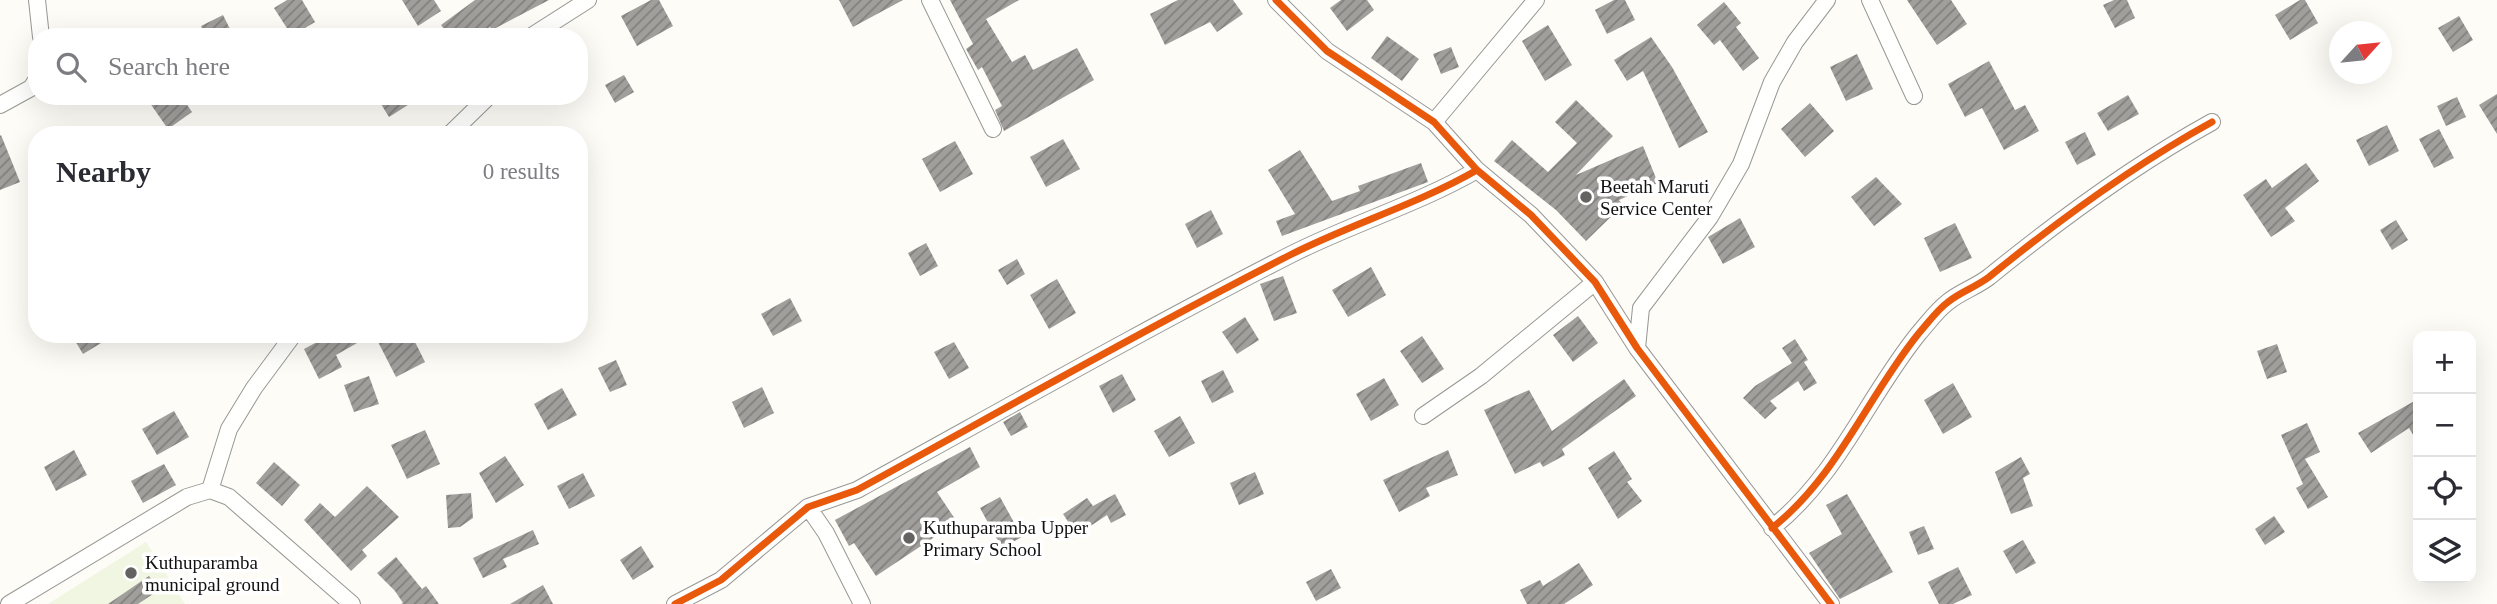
<!DOCTYPE html>
<html lang="en">
<head>
<meta charset="utf-8">
<style>
  :root { --surface:#fff; --page:#f2f2f3; --text:#2b2b33; --muted:#7c7c81; --line:#e1e1e2 }
  body { margin:0; font-family:"Times New Roman",serif; background:var(--page); color:var(--text) }
  .controls { position:absolute; right:21px; bottom:21px; display:grid; overflow:hidden; border-radius:14px; box-shadow:0 7px 28px #0002 }
  .controls button { width:63px; height:63px; display:grid; place-items:center; padding:0; border:0; border-bottom:2px solid var(--line); background:var(--surface); color:var(--text); font:35px sans-serif }
  .compass { position:absolute; left:2329px; top:21px; width:63px; height:63px; border-radius:50%; background:var(--surface); box-shadow:0 7px 28px #0002; rotate:63deg }
  .list { margin:0; padding:0; list-style:none }
  h2 { display:flex; justify-content:space-between; align-items:center; height:91px; margin:0; padding:0 28px; font-size:30px }
  h2 small { font-size:23px; font-weight:400; color:var(--muted) }
  .icon { flex:none; width:38px; height:38px; fill:none; stroke:currentColor; stroke-width:2; stroke-linecap:round; stroke-linejoin:round }
  .map { position:relative; flex:none; width:2497px; height:604px; overflow:hidden }
  .search { position:absolute; background:var(--surface); box-shadow:0 7px 28px #0002; left:28px; top:28px; width:560px; height:77px; display:flex; align-items:center; gap:18px; box-sizing:border-box; padding:0 24px; border-radius:28px; color:var(--muted); font-size:26px }
  .panel { position:absolute; background:var(--surface); box-shadow:0 7px 28px #0002; left:28px; top:126px; width:560px; height:217px; border-radius:28px }
  .map>svg:first-child { display:block }
  .pitch { fill:#f0f6e1 }
  .building { fill:url(#building-hatch) }
  .lines { fill:none; stroke-linecap:round; stroke-linejoin:round }
  .minor-casing { stroke:#979795; stroke-width:18 }
  .minor { stroke:#fffffe; stroke-width:16 }
  .cycleway-casing { stroke:#fff; stroke-width:11 }
  .cycleway { stroke:#e8590c; stroke-width:7 }
  .poi-dot { fill:#646362; stroke:#fff; stroke-width:2.5 }
  .labels { text-anchor:middle; stroke-width:7; stroke-linejoin:round; paint-order:stroke }
  .poi-label { font-size:19px; fill:#111; stroke:#fff; text-anchor:start }
</style>
</head>
<body>
<div class="map">
<svg width="2497" height="604" viewBox="0 0 2497 604">
  <defs>
    <pattern id="building-hatch" width="6" height="6" patternUnits="userSpaceOnUse" patternTransform="scale(1.75)"><rect width="6" height="6" fill="#a19f9c"/><path d="M-1 1l2-2M0 6l6-6M5 7l2-2" fill="none" stroke="#82807e"/></pattern>
  </defs>
  <rect width="100%" height="100%" fill="#fdfcf7"/>
  <path class="pitch" d="M 146,542 L 185,604 L 48,604 Z"/>
  <path class="building" d="M 287,0 L 302,0 L 315,22 L 292,36 L 274,8 Z
    M 402,0 L 434,0 L 441,11 L 418,26 Z
    M 475,0 L 549,0 L 492,30 L 490,27 L 476,37 L 450,37 L 441,25 Z
    M 651,0 L 659,0 L 673,26 L 637,46 L 621,16 Z
    M 839,0 L 903,0 L 853,27 Z
    M 950,0 L 1019,0 L 986,19 L 1012,62 L 1025,55 L 1033,70 L 1077,48 L 1094,80 L 1004,131 L 995,110 L 1002,106 L 982,67 L 978,70 L 966,49 L 973,44 Z
    M 1178,0 L 1233,0 L 1243,14 L 1217,32 L 1210,22 L 1165,45 L 1150,14 Z
    M 1341,0 L 1367,0 L 1374,10 L 1347,31 L 1330,8 Z
    M 1614,0 L 1625,0 L 1635,20 L 1607,34 L 1595,10 Z
    M 1907,0 L 1951,0 L 1967,24 L 1937,45 Z
    M 2114,0 L 2127,0 L 2135,18 L 2115,28 L 2103,5 Z
    M 2300,0 L 2305,0 L 2318,23 L 2290,40 L 2275,15 Z
    M 1724,2 L 1741,23 L 1736,27 L 1759,58 L 1743,71 L 1720,40 L 1714,45 L 1697,25 Z
    M 223,15 L 234,37 L 206,37 L 201,26 Z
    M 2459,16 L 2473,40 L 2453,52 L 2438,28 Z
    M 1548,25 L 1572,65 L 1545,81 L 1522,41 Z
    M 1387,36 L 1419,59 L 1402,81 L 1371,58 Z
    M 1651,37 L 1672,67 L 1708,132 L 1679,148 L 1643,71 L 1627,81 L 1614,60 Z
    M 1451,47 L 1459,67 L 1441,74 L 1433,54 Z
    M 1857,54 L 1873,89 L 1846,101 L 1830,67 Z
    M 1989,61 L 2015,110 L 2025,105 L 2039,131 L 2004,150 L 1982,108 L 1965,117 L 1948,84 Z
    M 624,75 L 634,92 L 615,103 L 605,85 Z
    M 2497,94 L 2497,134 L 2479,105 Z
    M 2128,95 L 2139,114 L 2108,131 L 2097,113 Z
    M 145,96 L 181,96 L 192,112 L 168,129 Z
    M 376,96 L 422,96 L 389,117 Z
    M 2457,97 L 2466,117 L 2446,126 L 2437,106 Z
    M 1576,100 L 1613,136 L 1576,175 L 1643,146 L 1658,183 L 1619,200 L 1623,205 L 1586,241 L 1556,210 L 1494,161 L 1512,140 L 1548,172 L 1577,143 L 1555,122 Z
    M 1810,103 L 1834,131 L 1805,157 L 1781,129 Z
    M 2387,125 L 2399,151 L 2369,166 L 2356,140 Z
    M 2439,129 L 2454,158 L 2434,168 L 2419,139 Z
    M 2085,132 L 2096,155 L 2077,165 L 2065,142 Z
    M 1,135 L 20,182 L 0,190 L 0,136 Z
    M 1063,139 L 1080,169 L 1046,187 L 1030,157 Z
    M 955,141 L 973,174 L 940,192 L 922,159 Z
    M 1300,150 L 1332,201 L 1360,191 L 1358,186 L 1421,163 L 1428,182 L 1282,236 L 1276,221 L 1295,214 L 1268,170 Z
    M 2306,163 L 2319,181 L 2285,208 L 2295,221 L 2271,237 L 2243,195 L 2266,179 L 2272,188 Z
    M 1876,177 L 1902,204 L 1874,226 L 1851,197 Z
    M 1211,210 L 1223,234 L 1197,248 L 1185,224 Z
    M 1740,218 L 1755,247 L 1723,264 L 1708,237 Z
    M 2396,220 L 2408,240 L 2392,250 L 2380,230 Z
    M 1955,223 L 1972,258 L 1940,272 L 1924,238 Z
    M 926,243 L 938,266 L 920,276 L 908,253 Z
    M 1017,259 L 1025,274 L 1007,285 L 998,270 Z
    M 1371,267 L 1386,295 L 1348,317 L 1332,290 Z
    M 1283,276 L 1297,313 L 1274,321 L 1260,284 Z
    M 1057,279 L 1076,313 L 1049,329 L 1030,295 Z
    M 790,298 L 802,321 L 773,336 L 761,314 Z
    M 1578,316 L 1598,343 L 1573,362 L 1553,335 Z
    M 1245,317 L 1259,340 L 1237,354 L 1222,332 Z
    M 71,334 L 116,334 L 83,354 Z
    M 332,334 L 373,334 L 336,355 L 342,367 L 319,379 L 304,349 Z
    M 374,334 L 411,334 L 425,362 L 396,377 Z
    M 1422,336 L 1444,369 L 1422,383 L 1400,351 Z
    M 1795,339 L 1808,360 L 1804,362 L 1817,383 L 1804,391 L 1798,381 L 1770,401 L 1777,408 L 1765,419 L 1743,398 L 1755,386 L 1792,363 L 1782,348 Z
    M 954,342 L 969,368 L 949,379 L 934,352 Z
    M 2277,344 L 2287,372 L 2267,379 L 2257,351 Z
    M 616,360 L 627,385 L 610,392 L 598,368 Z
    M 1223,370 L 1234,392 L 1212,403 L 1201,381 Z
    M 1122,374 L 1136,400 L 1113,413 L 1099,386 Z
    M 369,376 L 379,404 L 354,412 L 344,385 Z
    M 1384,378 L 1399,405 L 1371,421 L 1356,394 Z
    M 1624,379 L 1636,396 L 1562,449 L 1565,455 L 1543,467 L 1540,462 L 1515,474 L 1484,410 L 1529,390 L 1552,431 Z
    M 1953,383 L 1972,417 L 1943,434 L 1924,400 Z
    M 762,387 L 774,413 L 744,428 L 732,402 Z
    M 562,388 L 577,415 L 548,430 L 534,404 Z
    M 2418,399 L 2418,443 L 2409,428 L 2371,453 L 2358,433 Z
    M 174,411 L 189,437 L 157,455 L 142,429 Z
    M 1020,412 L 1028,427 L 1011,436 L 1003,422 Z
    M 1180,416 L 1195,443 L 1169,457 L 1154,431 Z
    M 2307,423 L 2320,452 L 2305,459 L 2328,497 L 2308,509 L 2296,488 L 2303,484 L 2281,435 Z
    M 425,430 L 440,464 L 407,479 L 391,445 Z
    M 970,447 L 980,467 L 937,492 L 957,522 L 876,576 L 854,543 L 849,546 L 835,520 Z
    M 74,450 L 87,475 L 56,491 L 44,467 Z
    M 1448,450 L 1458,475 L 1426,488 L 1430,496 L 1399,512 L 1383,480 Z
    M 1614,451 L 1632,479 L 1627,482 L 1642,501 L 1618,519 L 1588,468 Z
    M 505,456 L 524,485 L 496,503 L 479,473 Z
    M 2021,457 L 2030,474 L 2023,478 L 2033,506 L 2011,514 L 1995,472 Z
    M 274,462 L 300,485 L 282,506 L 256,483 Z
    M 164,464 L 176,485 L 143,503 L 131,481 Z
    M 1255,472 L 1264,494 L 1239,505 L 1230,483 Z
    M 583,473 L 595,496 L 569,509 L 557,486 Z
    M 367,486 L 399,517 L 362,550 L 367,556 L 351,571 L 304,520 L 320,503 L 335,517 Z
    M 471,493 L 473,518 L 460,527 L 448,528 L 446,495 Z
    M 1115,494 L 1126,515 L 1111,523 L 1107,515 L 1077,535 L 1063,514 L 1087,498 L 1093,506 Z
    M 1847,494 L 1893,572 L 1840,599 L 1809,553 L 1842,534 L 1826,505 Z
    M 1000,497 L 1022,537 L 1002,548 L 980,508 Z
    M 2274,516 L 2285,532 L 2265,545 L 2255,529 Z
    M 1924,526 L 1934,549 L 1918,555 L 1909,532 Z
    M 533,530 L 539,544 L 503,559 L 507,567 L 483,578 L 473,558 Z
    M 2023,540 L 2036,563 L 2016,574 L 2003,551 Z
    M 641,546 L 654,567 L 633,580 L 620,560 Z
    M 396,557 L 422,589 L 426,586 L 439,604 L 401,604 L 403,603 L 395,591 L 377,573 Z
    M 1579,563 L 1593,585 L 1564,604 L 1527,604 L 1520,590 L 1540,580 L 1543,586 Z
    M 1958,567 L 1972,595 L 1953,604 L 1939,604 L 1928,582 Z
    M 1331,569 L 1341,588 L 1316,601 L 1306,582 Z
    M 149,576 L 159,590 L 138,604 L 108,604 Z
    M 543,585 L 553,604 L 510,604 Z"/>
  <g class="lines">
    <g class="minor-casing">
      <path id="minor" d="M 37,0 L 41,37
        M 930,0 L 993,129
        M 1276,0 L 1327,51 L 1434,122 L 1477,170 L 1531,215 L 1595,282 L 1637,348 L 1831,604
        M 1870,0 L 1914,96
        M 530,37 L 588,0
        M 0,105 L 31,88 L 37,79
        M 1434,122 L 1536,0
        M 449,135 L 489,96
        M 1637,348 L 1641,308 L 1710,217 L 1741,164 L 1772,82 L 1795,42 L 1827,0
        M 1423,416 L 1481,376 L 1595,282
        M 210,490 L 229,429 L 254,388 L 294,334
        M 808,507 L 826,533 L 862,604
        M 1772,528 C 1838,476 1867,397 1919,333 C 1928,323 1937,310 1948,302 C 1960,292 1976,287 1989,277 C 2059,220 2132,166 2212,122
        M 9,604 L 187,497 L 210,490 L 229,497 L 352,604
        M 675,604 L 721,580 L 808,507 L 857,490 C 1001,411 1143,330 1290,255 C 1351,224 1418,204 1477,170"/>
    </g>
    <use href="#minor" class="minor"/>
    <g class="cycleway-casing">
      <path id="cycleway" d="M 1276,0 L 1327,51 L 1434,122 L 1477,170 L 1531,215 L 1595,282 L 1637,348 L 1831,604
        M 1772,528 C 1838,476 1867,397 1919,333 C 1928,323 1937,310 1948,302 C 1960,292 1976,287 1989,277 C 2059,220 2132,166 2212,122
        M 675,604 L 721,580 L 808,507 L 857,490 C 1001,411 1143,330 1290,255 C 1351,224 1418,204 1477,170"/>
    </g>
    <use href="#cycleway" class="cycleway"/>
  </g>
  <g class="poi-dot">
    <circle cx="1586" cy="197" r="7"/>
    <circle cx="909" cy="538" r="7"/>
    <circle cx="131" cy="573" r="7"/>
  </g>
  <g class="labels">
    <g class="poi-label">
      <text x="1600" y="193">Beetah Maruti<tspan x="1600" dy="22">Service Center</tspan></text>
      <text x="923" y="534">Kuthuparamba Upper<tspan x="923" dy="22">Primary School</tspan></text>
      <text x="145" y="569">Kuthuparamba<tspan x="145" dy="22">municipal ground</tspan></text>
    </g>
  </g>
</svg>
<div class="controls">
<button>+</button>
<button>−</button>
<button><svg class="icon" aria-label="locate" viewBox="0 0 24 24"><circle cx="12" cy="12" r="6"/><path d="M12 2v4M12 18v4M2 12h4M18 12h4"/></svg></button>
<button><svg class="icon" aria-label="layers" viewBox="0 0 24 24"><path d="M12 4l9 5-9 5-9-5zM3 14l9 5 9-5"/></svg></button>
</div>
<svg class="compass" viewBox="-18 -18 36 36"><path d="M0-13l5 13h-10z" fill="#e53935"/><path d="M0 13l5-13h-10z" fill="#7c7c81"/></svg>
<div class="search"><svg class="icon" aria-label="search" viewBox="0 0 24 24"><circle cx="10" cy="10" r="6"/><path d="M15 15l6 6"/></svg>Search here</div>
<section class="panel">
<h2>Nearby<small>0 results</small></h2>
<ul class="list">
</ul>
</section>
</div>
</body>
</html>
